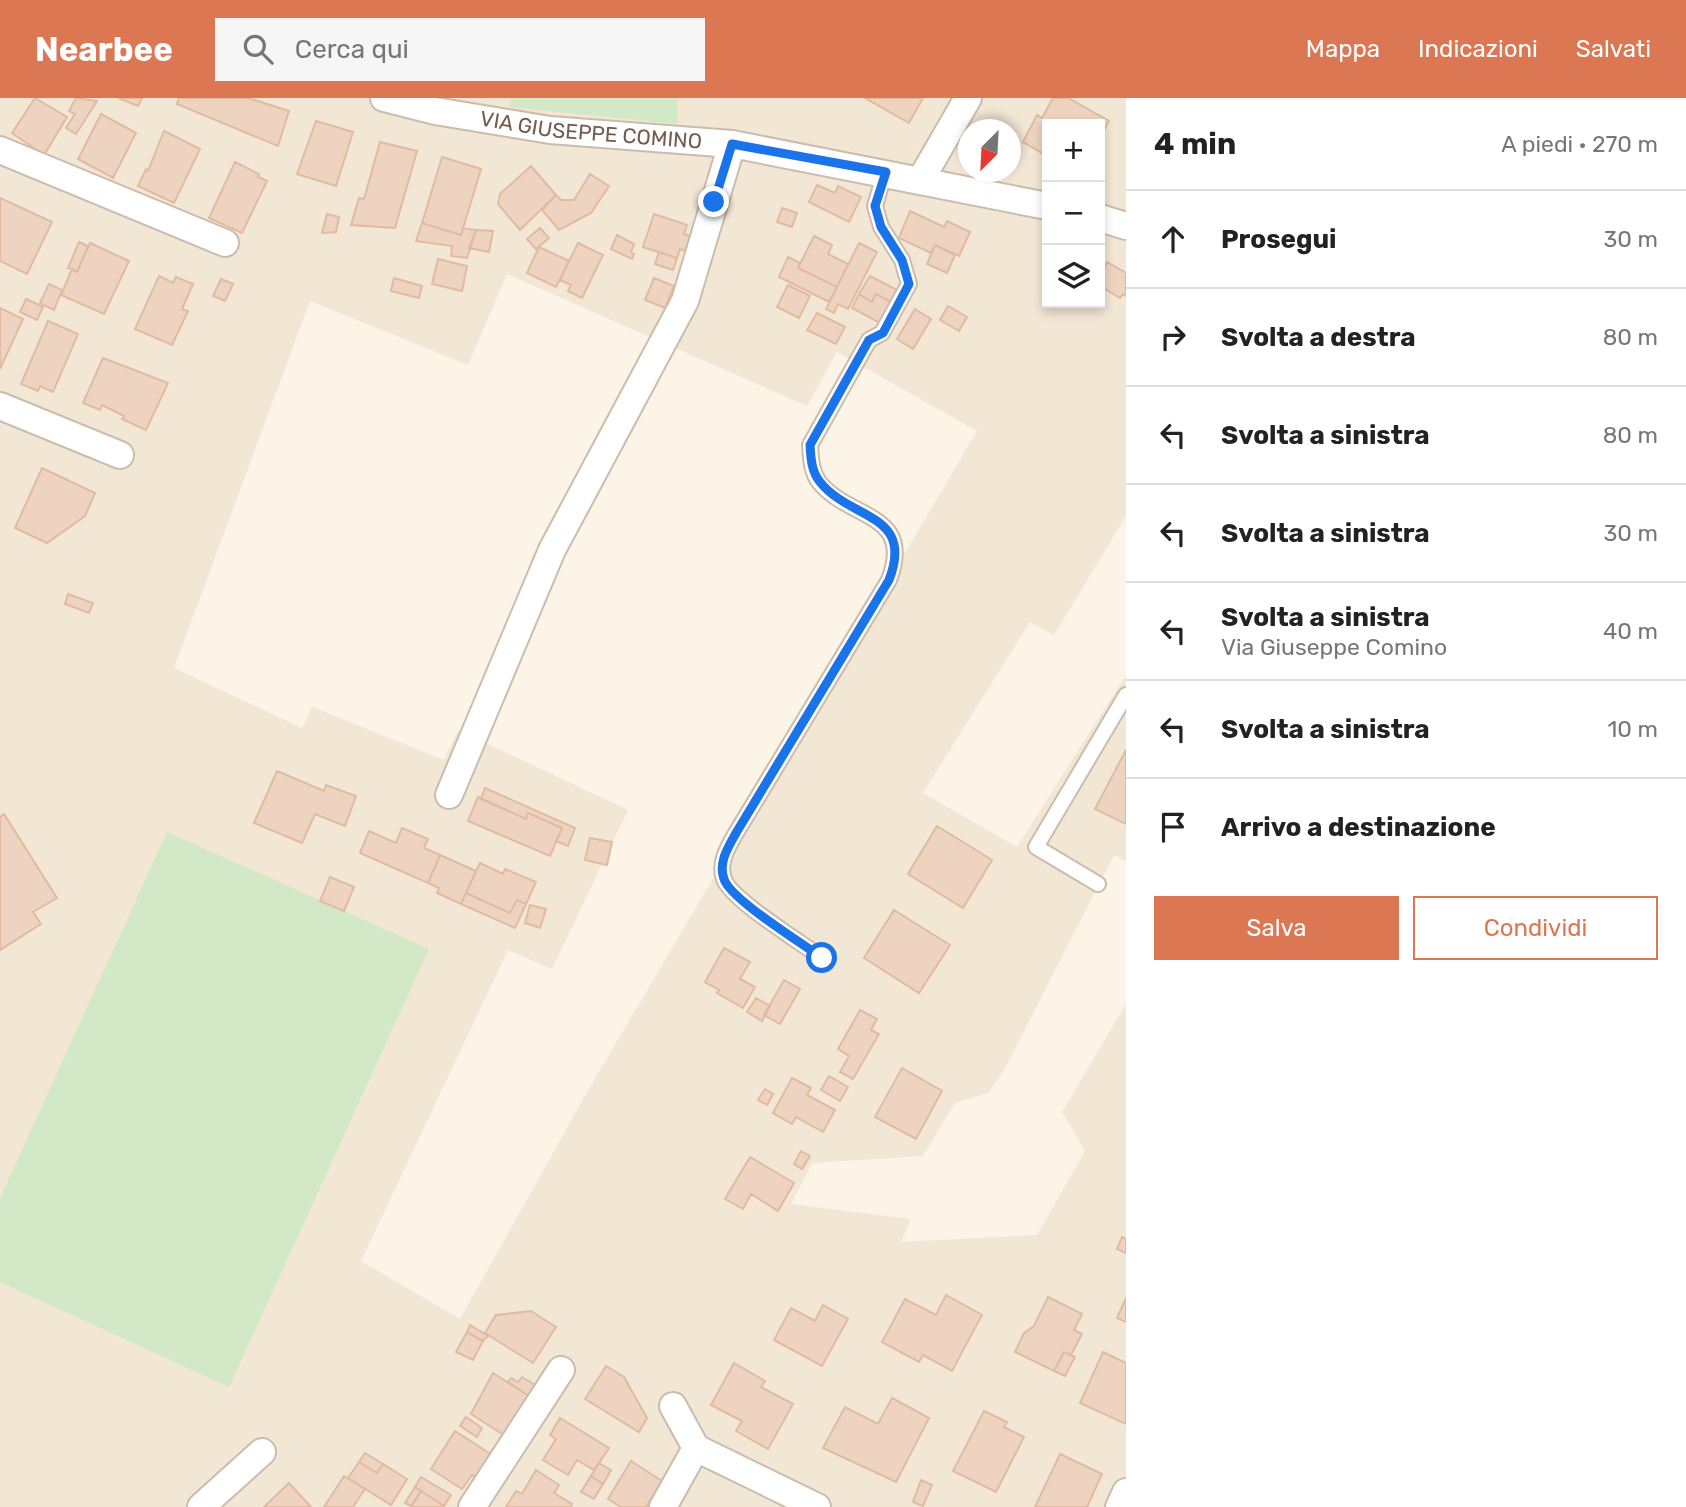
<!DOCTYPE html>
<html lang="it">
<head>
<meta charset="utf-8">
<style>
  :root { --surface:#fff; --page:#f6f6f6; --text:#222; --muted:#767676; --line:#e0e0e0; --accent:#dc7754 }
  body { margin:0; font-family:Rubik,sans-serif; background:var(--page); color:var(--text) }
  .controls { position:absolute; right:21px; top:21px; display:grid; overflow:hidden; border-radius:0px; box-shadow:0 4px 10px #0003 }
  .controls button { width:63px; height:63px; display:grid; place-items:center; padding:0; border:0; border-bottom:2px solid var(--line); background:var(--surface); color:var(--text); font:35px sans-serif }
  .compass { position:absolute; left:958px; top:21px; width:63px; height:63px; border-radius:50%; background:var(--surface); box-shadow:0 4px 10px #0003; rotate:204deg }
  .stop { position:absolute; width:21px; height:21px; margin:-16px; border:5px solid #1a73e8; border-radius:50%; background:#fff }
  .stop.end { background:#1a73e8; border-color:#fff; box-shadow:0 2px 7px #0008 }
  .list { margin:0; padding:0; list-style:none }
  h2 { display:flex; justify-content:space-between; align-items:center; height:91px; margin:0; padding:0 28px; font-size:30px }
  h2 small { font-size:23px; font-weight:400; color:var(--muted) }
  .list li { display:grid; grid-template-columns:46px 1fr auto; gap:21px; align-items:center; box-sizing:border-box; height:98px; padding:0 28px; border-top:2px solid var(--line) }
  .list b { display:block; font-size:26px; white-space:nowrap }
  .list p { margin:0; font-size:23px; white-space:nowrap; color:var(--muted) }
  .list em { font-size:23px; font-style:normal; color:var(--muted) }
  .actions { display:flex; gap:14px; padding:21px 28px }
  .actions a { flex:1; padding:16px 0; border:2px solid var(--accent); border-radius:0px; text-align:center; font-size:24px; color:var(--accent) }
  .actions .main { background:var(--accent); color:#fff }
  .icon { flex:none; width:38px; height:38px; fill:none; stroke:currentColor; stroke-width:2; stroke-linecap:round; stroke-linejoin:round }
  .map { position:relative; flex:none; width:1126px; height:1409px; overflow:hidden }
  header { display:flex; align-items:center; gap:42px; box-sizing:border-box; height:98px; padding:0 35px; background:var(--accent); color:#fff }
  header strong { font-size:33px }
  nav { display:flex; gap:38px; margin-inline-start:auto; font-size:24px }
  .search { width:490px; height:63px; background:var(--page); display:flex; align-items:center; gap:18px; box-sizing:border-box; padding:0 24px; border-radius:0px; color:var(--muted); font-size:26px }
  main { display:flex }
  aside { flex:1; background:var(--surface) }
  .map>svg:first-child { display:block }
  .residential { fill:#f2e6d5; fill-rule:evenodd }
  .green { fill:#d2e8c6 }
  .building { fill:#eed4c0; stroke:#e0bba1; stroke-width:2 }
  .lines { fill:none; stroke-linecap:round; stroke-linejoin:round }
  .service-casing { stroke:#ccbcad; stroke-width:18 }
  .minor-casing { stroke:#ccbcad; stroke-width:30 }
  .service { stroke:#fff; stroke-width:14 }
  .minor { stroke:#fff; stroke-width:26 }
  .route { stroke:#1a73e8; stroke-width:9 }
  .labels { text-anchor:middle; stroke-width:7; stroke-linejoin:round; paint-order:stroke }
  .street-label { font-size:21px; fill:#735b4d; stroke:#fef8ed }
</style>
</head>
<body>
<header>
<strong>Nearbee</strong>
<div class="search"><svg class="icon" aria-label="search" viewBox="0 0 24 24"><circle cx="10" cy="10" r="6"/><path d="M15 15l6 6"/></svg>Cerca qui</div>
<nav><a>Mappa</a><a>Indicazioni</a><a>Salvati</a></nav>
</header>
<main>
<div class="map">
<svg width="1126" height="1409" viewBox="0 0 1126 1409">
  <rect width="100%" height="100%" fill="#fbf4e7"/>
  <path class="residential" d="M 0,0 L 1126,0 L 1126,418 L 1054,537 L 1030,524 L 923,695 L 1017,749 L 1126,577 L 1126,764 L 1114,757 L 1004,972 L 988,995 L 955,1005 L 923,1058 L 812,1065 L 791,1106 L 911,1121 L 901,1144 L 1037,1137 L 1085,1053 L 1062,1014 L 1126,906 L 1126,1409 L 0,1409 ZM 1047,26 L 1100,26 L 1100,205 L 1047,205 ZM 968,32 L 1010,32 L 1010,74 L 968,74 ZM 507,176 L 807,308 L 837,254 L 977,333 L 586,996 L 460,1221 L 361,1163 L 508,852 L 552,871 L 628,712 L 458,632 L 444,662 L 312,609 L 302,630 L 174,570 L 310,203 L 468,267 Z"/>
  <path class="green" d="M 511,0 L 678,0 L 677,26 L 509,9 Z
    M 167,734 L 429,851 L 229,1289 L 0,1184 L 0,1100 Z"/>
  <path class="building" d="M 35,0 L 67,19 L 44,57 L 12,35 Z
    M 76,0 L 97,3 L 76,36 L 66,30 L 75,16 L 69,13 Z
    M 118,0 L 142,0 L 138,8 Z
    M 179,0 L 248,0 L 289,13 L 278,48 L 177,6 Z
    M 865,0 L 923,0 L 909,25 Z
    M 1053,0 L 1068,0 L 1109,23 L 1100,40 L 1100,26 L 1047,26 L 1047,58 L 1023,44 L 1037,17 L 1042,20 Z
    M 101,16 L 136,35 L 113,80 L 78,61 Z
    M 316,23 L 353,34 L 336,88 L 297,76 Z
    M 164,33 L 200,51 L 174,105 L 138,88 L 146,71 L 148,73 Z
    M 380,44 L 417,53 L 395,130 L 351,127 L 359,100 L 364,101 Z
    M 442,59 L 481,71 L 461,137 L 422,125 Z
    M 235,64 L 259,76 L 258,79 L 267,83 L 242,135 L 209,120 Z
    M 531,68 L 556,97 L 520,132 L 498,106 L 500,96 Z
    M 590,76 L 609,88 L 591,115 L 559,132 L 542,112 L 556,97 L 561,102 L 574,102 Z
    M 817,87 L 835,95 L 838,88 L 861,99 L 849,124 L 809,104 Z
    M 0,100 L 52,124 L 27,176 L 0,163 Z
    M 782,110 L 797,115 L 792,129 L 777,124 Z
    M 910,113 L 944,129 L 947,123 L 970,134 L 959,158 L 935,147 L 931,155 L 899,140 Z
    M 327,116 L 339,119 L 336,134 L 322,135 Z
    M 654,116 L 687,127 L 684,136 L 691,138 L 687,153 L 680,151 L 677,160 L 643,149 Z
    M 422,125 L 461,137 L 463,130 L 476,132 L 467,160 L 451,158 L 452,148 L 416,143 Z
    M 540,130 L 549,140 L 536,151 L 527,141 Z
    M 476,132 L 493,133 L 489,154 L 469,150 Z
    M 617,137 L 634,146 L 631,154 L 634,156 L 632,161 L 611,151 Z
    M 814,138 L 832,147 L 828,156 L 848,166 L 837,189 L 798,170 Z
    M 79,144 L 88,148 L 77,174 L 68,170 Z
    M 90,145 L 129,163 L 104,216 L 61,197 L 72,171 L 77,174 Z
    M 578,145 L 603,157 L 582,200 L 568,193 L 571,187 L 560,182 Z
    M 859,145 L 877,154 L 848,211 L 838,206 L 834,215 L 826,211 Z
    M 935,147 L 955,157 L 947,175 L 927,166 Z
    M 539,149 L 569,163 L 556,189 L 527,175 Z
    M 659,154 L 677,160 L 673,172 L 655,166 Z
    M 788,159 L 800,165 L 798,170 L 837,189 L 829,204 L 779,179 Z
    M 438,161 L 467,168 L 462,193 L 432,186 Z
    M 1107,164 L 1126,175 L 1126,198 L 1123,196 L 1120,200 L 1100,188 L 1100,177 Z
    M 159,178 L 173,185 L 176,179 L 193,186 L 182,211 L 188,213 L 172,247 L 135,231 Z
    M 870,178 L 897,192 L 891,204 L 876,196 L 872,204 L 859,196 Z
    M 394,180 L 422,188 L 419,200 L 391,193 Z
    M 654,180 L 674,188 L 665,210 L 645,202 Z
    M 221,181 L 233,186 L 225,203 L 213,198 Z
    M 49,186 L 62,192 L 54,212 L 40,205 Z
    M 788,187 L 810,198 L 799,220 L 777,209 Z
    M 859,196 L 872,204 L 876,196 L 891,204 L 880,225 L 852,210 Z
    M 26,201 L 43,209 L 37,222 L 20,214 Z
    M 948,208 L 967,219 L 959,233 L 940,222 Z
    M 0,210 L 23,221 L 0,271 Z
    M 915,211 L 931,221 L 913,251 L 897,241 Z
    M 817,215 L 845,229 L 836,246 L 807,232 Z
    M 48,223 L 78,236 L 53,294 L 40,288 L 38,293 L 21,286 Z
    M 103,260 L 168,285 L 146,332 L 122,321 L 124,318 L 102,307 L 100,312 L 83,305 Z
    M 42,370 L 95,395 L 85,418 L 47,445 L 15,430 Z
    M 68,496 L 93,505 L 89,515 L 65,506 Z
    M 1126,652 L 1126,726 L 1095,711 Z
    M 277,673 L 324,693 L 326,687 L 356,698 L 345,728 L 315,716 L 302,745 L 254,725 Z
    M 485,690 L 575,730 L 568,748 L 556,743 L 562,730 L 528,715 L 526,721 L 481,701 Z
    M 478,699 L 526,721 L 528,715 L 562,730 L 550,758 L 468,723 Z
    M 4,716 L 57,800 L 33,814 L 41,826 L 0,852 L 0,719 Z
    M 937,728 L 992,762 L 963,810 L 908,776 Z
    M 402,730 L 428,741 L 424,750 L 440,757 L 428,785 L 360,755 L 369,733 L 396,745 Z
    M 590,740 L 612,744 L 607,767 L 585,762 Z
    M 440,757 L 476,773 L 461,806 L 437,795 L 439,790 L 428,785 Z
    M 480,765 L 503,776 L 505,771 L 536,784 L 526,806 L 517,802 L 510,815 L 466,795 Z
    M 330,779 L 354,789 L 344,813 L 320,803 Z
    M 466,795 L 510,815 L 517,802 L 526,806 L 515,830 L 461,806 Z
    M 530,807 L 546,811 L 540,830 L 525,825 Z
    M 894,812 L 950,847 L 919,895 L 864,860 Z
    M 724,850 L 750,864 L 740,881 L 755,889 L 743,910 L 717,895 L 719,892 L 705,884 Z
    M 784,882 L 800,891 L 780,926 L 764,917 Z
    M 756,900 L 770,908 L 762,923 L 747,914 Z
    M 860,912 L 877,921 L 871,932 L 879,936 L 853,981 L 840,974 L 849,958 L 838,951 Z
    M 902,970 L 942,993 L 916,1041 L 875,1019 Z
    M 829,978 L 848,989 L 840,1003 L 821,992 Z
    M 792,980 L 811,990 L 807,997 L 835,1012 L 823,1034 L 796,1019 L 792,1026 L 773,1015 Z
    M 765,991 L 773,996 L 767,1007 L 758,1002 Z
    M 801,1053 L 810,1058 L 802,1071 L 794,1066 Z
    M 750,1059 L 794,1085 L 778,1113 L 751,1096 L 743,1111 L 725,1101 Z
    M 1122,1139 L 1126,1141 L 1126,1155 L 1117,1151 Z
    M 946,1197 L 982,1217 L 952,1273 L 923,1257 L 919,1264 L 882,1244 L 905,1201 L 936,1217 Z
    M 1048,1199 L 1082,1216 L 1074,1232 L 1082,1236 L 1071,1257 L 1064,1254 L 1054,1273 L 1015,1254 L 1024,1235 L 1034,1228 Z
    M 1126,1200 L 1126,1224 L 1117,1220 Z
    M 823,1207 L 848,1221 L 822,1268 L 774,1242 L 791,1210 L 815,1223 Z
    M 531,1213 L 556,1229 L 533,1265 L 485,1235 L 496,1217 Z
    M 470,1227 L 488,1238 L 483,1243 L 467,1234 Z
    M 467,1234 L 483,1243 L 473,1262 L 456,1254 Z
    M 1064,1254 L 1075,1259 L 1065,1278 L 1054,1273 Z
    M 1103,1254 L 1126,1265 L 1126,1326 L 1080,1305 Z
    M 734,1265 L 765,1283 L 761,1289 L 793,1306 L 768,1351 L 736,1333 L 742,1323 L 711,1307 Z
    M 606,1268 L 624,1279 L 647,1320 L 639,1334 L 585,1301 Z
    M 493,1275 L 529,1298 L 504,1337 L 471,1316 Z
    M 522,1279 L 535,1287 L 529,1298 L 508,1284 L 511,1280 L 518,1284 Z
    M 892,1300 L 929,1320 L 896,1384 L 823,1350 L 845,1309 L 878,1326 Z
    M 984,1313 L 1007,1324 L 1004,1329 L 1024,1339 L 996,1394 L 953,1373 Z
    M 466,1319 L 482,1330 L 477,1339 L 460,1328 Z
    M 560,1320 L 609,1350 L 594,1372 L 577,1362 L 568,1377 L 543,1362 L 556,1341 L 550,1337 Z
    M 455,1333 L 492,1357 L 477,1380 L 472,1377 L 462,1391 L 431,1371 Z
    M 365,1355 L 383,1366 L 377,1375 L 359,1364 Z
    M 1060,1356 L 1102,1376 L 1087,1409 L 1035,1409 Z
    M 631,1363 L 662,1383 L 646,1409 L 621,1409 L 608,1401 Z
    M 359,1364 L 377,1375 L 383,1366 L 407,1381 L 391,1407 L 348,1380 Z
    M 599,1365 L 611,1372 L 603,1386 L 591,1378 Z
    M 536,1372 L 559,1387 L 554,1395 L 572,1406 L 571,1409 L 506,1409 L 516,1393 L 522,1396 Z
    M 344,1378 L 365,1391 L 353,1409 L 324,1409 Z
    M 591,1378 L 603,1386 L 594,1401 L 581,1394 Z
    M 421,1379 L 451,1397 L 444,1408 L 415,1389 Z
    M 921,1382 L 932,1387 L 923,1408 L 913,1404 Z
    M 289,1385 L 311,1409 L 264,1409 Z
    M 415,1389 L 421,1393 L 411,1408 L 405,1405 Z
    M 421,1393 L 444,1408 L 444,1409 L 411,1409 Z"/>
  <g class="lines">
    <g class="service-casing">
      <path id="service" d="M 1098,786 L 1036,749 L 1126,597
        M 822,860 C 802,845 730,801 724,781 C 718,765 728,749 736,735 L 889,482 C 915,414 849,422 819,384 C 811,373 811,360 810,347 L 869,242 L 882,235 L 909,186 L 902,162 L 881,129 L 875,108 L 885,74"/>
    </g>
    <g class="minor-casing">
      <g id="minor">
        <path id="s1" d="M 384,0 L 435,13 L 550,32 L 732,46 L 1047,108"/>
        <path d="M 0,52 L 225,145"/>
        <path d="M 920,83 L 968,0"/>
        <path d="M 1100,120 L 1126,128"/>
        <path d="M 0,308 L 120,357"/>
        <path d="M 449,697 L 552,452 L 685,203 L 732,46"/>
        <path d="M 673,1308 L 696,1350"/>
        <path d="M 201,1409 L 262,1354"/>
        <path d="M 472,1409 L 561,1272"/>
        <path d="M 663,1409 L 696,1350 L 817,1409"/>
        <path d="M 1119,1409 L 1126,1394"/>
      </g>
    </g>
    <use href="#service" class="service"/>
    <use href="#minor" class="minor"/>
  </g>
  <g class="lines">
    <path class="route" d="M 714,104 L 732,46 L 886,74 L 875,108 L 881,129 L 902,162 L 909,186 L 883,235 L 869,242 L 810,347 C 811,360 811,373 820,384 C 850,422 915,415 889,482 L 736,735 C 728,749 718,765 724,781 C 730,801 802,845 822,860"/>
  </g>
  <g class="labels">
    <g class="street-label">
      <text dy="7" stroke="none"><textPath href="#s1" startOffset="210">VIA GIUSEPPE COMINO</textPath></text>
    </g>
  </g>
</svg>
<div class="controls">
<button>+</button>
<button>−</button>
<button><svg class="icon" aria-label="layers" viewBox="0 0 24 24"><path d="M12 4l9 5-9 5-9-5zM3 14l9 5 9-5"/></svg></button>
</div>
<svg class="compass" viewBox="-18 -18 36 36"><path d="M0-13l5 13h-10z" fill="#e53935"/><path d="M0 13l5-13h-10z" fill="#767676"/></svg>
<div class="stop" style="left:822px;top:860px"></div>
<div class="stop end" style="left:714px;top:104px"></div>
</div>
<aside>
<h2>4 min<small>A piedi · 270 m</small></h2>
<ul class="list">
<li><svg class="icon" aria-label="ahead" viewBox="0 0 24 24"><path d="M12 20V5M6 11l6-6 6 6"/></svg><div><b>Prosegui</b></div><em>30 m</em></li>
<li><svg class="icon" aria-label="right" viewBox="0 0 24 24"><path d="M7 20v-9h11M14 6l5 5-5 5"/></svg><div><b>Svolta a destra</b></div><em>80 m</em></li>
<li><svg class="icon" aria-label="left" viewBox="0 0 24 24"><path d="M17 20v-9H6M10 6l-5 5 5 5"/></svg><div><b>Svolta a sinistra</b></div><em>80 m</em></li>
<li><svg class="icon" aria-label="left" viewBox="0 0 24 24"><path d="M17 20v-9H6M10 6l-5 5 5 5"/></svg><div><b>Svolta a sinistra</b></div><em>30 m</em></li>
<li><svg class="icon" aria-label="left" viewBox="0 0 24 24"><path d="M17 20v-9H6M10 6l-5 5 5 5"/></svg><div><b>Svolta a sinistra</b><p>Via Giuseppe Comino</p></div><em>40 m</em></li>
<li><svg class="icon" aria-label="left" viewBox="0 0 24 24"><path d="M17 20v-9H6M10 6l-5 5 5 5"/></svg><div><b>Svolta a sinistra</b></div><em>10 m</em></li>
<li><svg class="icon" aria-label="arrive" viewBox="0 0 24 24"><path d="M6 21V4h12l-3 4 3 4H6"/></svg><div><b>Arrivo a destinazione</b></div></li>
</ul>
<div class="actions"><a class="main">Salva</a><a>Condividi</a></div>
</aside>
</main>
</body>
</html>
